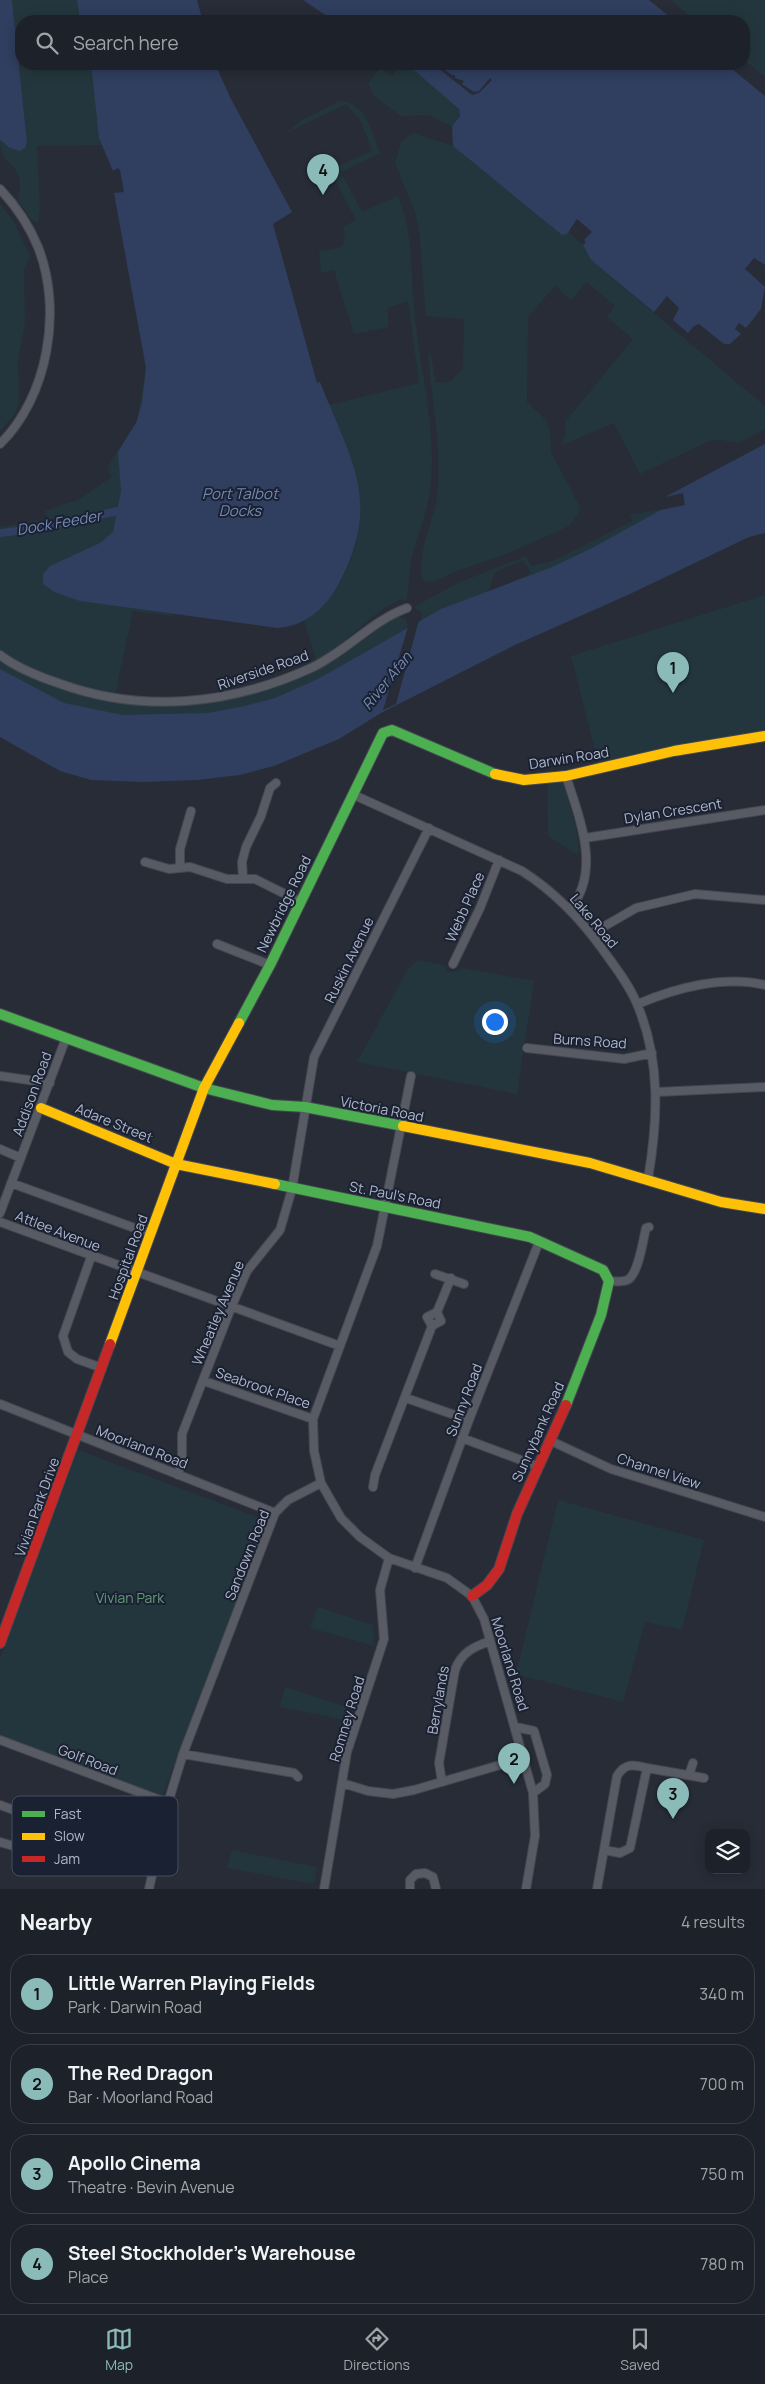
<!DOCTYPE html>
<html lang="en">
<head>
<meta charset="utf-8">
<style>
  :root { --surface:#1d2129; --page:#2a2e35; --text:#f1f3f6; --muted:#a0a3a8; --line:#3b3e46; --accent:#8bbbb9 }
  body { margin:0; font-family:Manrope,sans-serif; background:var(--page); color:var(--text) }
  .controls { position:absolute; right:15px; bottom:15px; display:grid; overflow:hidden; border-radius:10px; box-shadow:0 2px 12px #0003 }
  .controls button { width:45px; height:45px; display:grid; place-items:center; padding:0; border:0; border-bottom:1px solid var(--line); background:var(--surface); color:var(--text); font:25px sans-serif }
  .you { position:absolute; left:494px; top:1021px; width:18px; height:18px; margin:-12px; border:4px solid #fff; border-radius:50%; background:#1a73e8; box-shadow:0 0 0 8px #1a73e833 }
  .badge { display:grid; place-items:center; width:32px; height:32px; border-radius:50%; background:var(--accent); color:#111; font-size:16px; font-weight:700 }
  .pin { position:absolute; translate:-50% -41px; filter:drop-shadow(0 1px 2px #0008) }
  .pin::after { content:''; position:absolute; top:26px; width:18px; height:15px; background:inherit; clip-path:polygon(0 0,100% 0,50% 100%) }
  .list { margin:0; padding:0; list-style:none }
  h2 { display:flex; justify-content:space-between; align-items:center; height:65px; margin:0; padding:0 20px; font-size:21px }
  h2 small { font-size:16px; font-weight:400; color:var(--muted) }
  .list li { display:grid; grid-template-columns:32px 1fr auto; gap:15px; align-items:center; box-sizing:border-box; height:80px; margin:0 10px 10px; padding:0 10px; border:1px solid var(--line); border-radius:20px }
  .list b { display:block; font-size:19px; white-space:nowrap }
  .list p { margin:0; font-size:16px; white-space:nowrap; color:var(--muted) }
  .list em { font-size:16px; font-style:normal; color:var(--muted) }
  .icon { flex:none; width:28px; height:28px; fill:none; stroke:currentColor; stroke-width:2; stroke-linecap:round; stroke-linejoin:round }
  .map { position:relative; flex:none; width:765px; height:1889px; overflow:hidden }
  .search { position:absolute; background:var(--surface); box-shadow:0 2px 12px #0003; left:15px; right:15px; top:15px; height:55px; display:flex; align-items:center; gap:12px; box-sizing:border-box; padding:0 18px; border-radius:20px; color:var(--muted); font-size:19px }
  .sheet { height:425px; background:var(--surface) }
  nav { display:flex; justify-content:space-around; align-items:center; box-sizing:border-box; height:70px; border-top:1px solid var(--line); background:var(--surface); font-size:14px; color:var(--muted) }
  nav a { display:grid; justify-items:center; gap:2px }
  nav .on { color:var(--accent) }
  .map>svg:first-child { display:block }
  .green { fill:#24363d; fill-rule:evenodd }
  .water { fill:#303e5f }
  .pier { fill:#272c37 }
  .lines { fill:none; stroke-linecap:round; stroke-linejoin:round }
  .canal { stroke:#303e5f; stroke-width:8 }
  .street-casing { stroke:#444750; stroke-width:10 }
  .fast-casing { stroke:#444750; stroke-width:12 }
  .slow-casing { stroke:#444750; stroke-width:12 }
  .jam-casing { stroke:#444750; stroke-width:12 }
  .street { stroke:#585b64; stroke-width:8 }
  .fast { stroke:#4caf50; stroke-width:10 }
  .slow { stroke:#ffc107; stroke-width:10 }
  .jam { stroke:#c62828; stroke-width:10 }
  .labels { text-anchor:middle; stroke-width:4; stroke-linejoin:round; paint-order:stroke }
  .street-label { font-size:14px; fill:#b0b7c9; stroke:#1a2132 }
  .park-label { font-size:14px; fill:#659c77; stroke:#1a2132 }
  .water-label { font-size:15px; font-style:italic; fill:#7589b3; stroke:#1a2132 }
  .key { fill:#1a2132; stroke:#474e5f; stroke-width:1 }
  .key-label { font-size:14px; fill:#b0b7c9 }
</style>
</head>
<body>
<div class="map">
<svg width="765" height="1889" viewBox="0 0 765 1889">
  <rect width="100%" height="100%" fill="#272c37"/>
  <path class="green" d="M 12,0 L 77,0 L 80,21 L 21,21 L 21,64 L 91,64 L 101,145 L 37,146 L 40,209 L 38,223 L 31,219 L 18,201 C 19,194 21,185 19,177 C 14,160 0,163 0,140 L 3,143 L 25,148 L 27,142 Z
    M 670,0 L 765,0 L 765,77 L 744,60 L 744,21 L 696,21 Z
    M 402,64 L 407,64 L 458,107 L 460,115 L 452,126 L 428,115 L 401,116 L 374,96 L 368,83 L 380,68 L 392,76 Z
    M 340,101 C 366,102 372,133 380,153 L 341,172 L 362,212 L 398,196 C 414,238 410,264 414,308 C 419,363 436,427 431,482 C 429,507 420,528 413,552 C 408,568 410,585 406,601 L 402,599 C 368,612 348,645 316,660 L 304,620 C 324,609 333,596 343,576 C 377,513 353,466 329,405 L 419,383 L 408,301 L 388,308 L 388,327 L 354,334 L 334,270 L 321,273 L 319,252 C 338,246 349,253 343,227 L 356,220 L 330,170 L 372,151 L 361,121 L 346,104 L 286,133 L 302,120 Z
    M 413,133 L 453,146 L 560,233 L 565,235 L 569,232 L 583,245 L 591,260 L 765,406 L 765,429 L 739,443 L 720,440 L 709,441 L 640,474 L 614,423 L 562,445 L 566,431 L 565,422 L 633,339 L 607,317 L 615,306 L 587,282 L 571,300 L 555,286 L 528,317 L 527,402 L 547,421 L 550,431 L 551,452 L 579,505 L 580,512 L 569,526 L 509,553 L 454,572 L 433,582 L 424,581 C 414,565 432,522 436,503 C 444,455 432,403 428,355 L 431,355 L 436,383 L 451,381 L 463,368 L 464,319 L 426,316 L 419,229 L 415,212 L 395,163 L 401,142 Z
    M 0,203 L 14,222 L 30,256 L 24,271 L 25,323 L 18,361 L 19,403 L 14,415 L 0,431 Z
    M 146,368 L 179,615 L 173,614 L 172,616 L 133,611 L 114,699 L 208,700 L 311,668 L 395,616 L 406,619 L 408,629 L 421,621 L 422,613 L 414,607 L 458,583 L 526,556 L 531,566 L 553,561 L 633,521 L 630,515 L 685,505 L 683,493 L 665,497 L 765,444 L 765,493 L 365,698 L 91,736 L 15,678 L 0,669 L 0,527 L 48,519 L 45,511 L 80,499 L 111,477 L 108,466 L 137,421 ZM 523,560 L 531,573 L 488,593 L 494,573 Z
    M 765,595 L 765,730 L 598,762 L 571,656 Z
    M 559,781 L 564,785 L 576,828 L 579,852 L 576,854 L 548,836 L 547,783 Z
    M 418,960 L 444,965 L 448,972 L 456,972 L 462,968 L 534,981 L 517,1094 L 357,1062 L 408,969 Z
    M 78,1450 L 267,1521 L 161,1799 L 0,1736 L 0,1659 Z
    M 558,1500 L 704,1540 L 682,1630 L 645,1622 L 623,1702 L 516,1674 Z
    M 318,1607 L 373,1625 L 373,1641 L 375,1646 L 310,1628 Z
    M 285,1687 L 349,1708 L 346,1720 L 280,1707 Z
    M 232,1850 L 317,1867 L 314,1884 L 227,1868 Z"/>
  <path class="water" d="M 0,0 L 12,0 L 27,142 L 25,148 L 20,151 L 10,148 L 0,140 Z
    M 77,0 L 197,0 L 203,21 L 80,21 Z
    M 303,0 L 649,0 L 675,21 L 342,21 L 324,14 Z
    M 91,64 L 215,64 L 231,99 L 292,212 L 273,224 L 317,383 L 320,382 C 352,463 383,503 337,587 C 325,609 303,627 277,628 L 80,601 L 54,592 L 43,584 L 43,574 L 50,566 L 100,543 L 113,532 L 121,491 L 118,452 L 137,421 L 142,402 L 146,368 L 114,193 L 124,192 L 120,170 L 118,168 L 113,171 L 99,138 Z
    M 407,64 L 706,64 L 715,71 L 720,64 L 726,64 L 765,96 L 765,265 L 754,258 L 745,269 L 765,287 L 761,309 L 746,328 L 739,323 L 735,329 L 741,334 L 730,344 L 724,344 L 699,324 L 694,326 L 688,333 L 673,320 L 679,308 L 667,296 L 654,312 L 591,260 L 583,245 L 586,242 L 584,240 L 592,232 L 577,219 L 567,234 L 562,235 L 453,146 L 452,126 L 460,116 L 459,109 Z
    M 765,444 L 765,533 L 749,537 L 630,594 L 515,645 L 381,713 L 339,739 L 274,766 L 240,775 L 198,780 L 143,782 L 91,780 L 60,771 L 0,737 L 0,669 L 64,703 L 123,715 L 208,713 L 245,706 L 275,698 L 318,679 L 441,609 L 552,567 L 592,548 L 661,510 L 685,505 L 683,493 L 665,497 Z"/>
  <path class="pier" d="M 433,64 L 437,64 L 452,75 L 455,75 L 455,78 L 464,81 L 462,84 L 474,92 L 479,91 L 490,78 L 492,80 L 479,93 L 472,95 Z
    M 419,620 L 396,704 L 383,710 L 408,627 Z"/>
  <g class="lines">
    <path class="canal" d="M 0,533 L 34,529 L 118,511"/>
    <g class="street-casing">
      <path id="street" d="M 0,189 C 16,206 29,225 38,247 C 63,310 48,397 0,444
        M 0,655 C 17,668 37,676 58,683 C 142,714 230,705 311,668 C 346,652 371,621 407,608
        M 566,776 C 579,817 602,871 570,909
        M 354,795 L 522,871 C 555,892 580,918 603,950 C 615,967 629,984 637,1004 C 661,1060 658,1120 648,1179
        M 585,838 L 765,810
        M 145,862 L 169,869 L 190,867 L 227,879 L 255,879 L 301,902
        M 180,867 L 180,849 L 191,811
        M 243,878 L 242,862 L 246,847 L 261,816 L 270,788 L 276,783
        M 591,934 L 636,908 L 695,894 L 765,900
        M 217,944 L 270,965
        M 453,964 L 480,908 L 499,860
        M 638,1004 C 675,988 724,975 765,985
        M 527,1048 L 624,1059 L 652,1053
        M 0,1076 L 50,1083
        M 411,1076 L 377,1246 L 313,1419 L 314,1451 L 321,1483 L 341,1518 L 360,1537 L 389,1558 L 447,1578 L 472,1596 L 484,1619 L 533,1793 L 535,1836 L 526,1889
        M 657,1092 L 765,1087
        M 0,1149 L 21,1158
        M 11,1183 L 151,1234
        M 0,1213 L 66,1038
        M 0,1222 L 340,1346
        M 91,1257 L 63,1336 L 68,1352 L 77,1359 L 102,1368
        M 435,1274 L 464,1284
        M 609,1281 C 616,1281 623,1283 629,1279 C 639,1271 643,1240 646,1228 L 649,1227
        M 437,1312 L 451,1278
        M 432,1326 L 427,1317 L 437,1312
        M 204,1381 L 313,1419
        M 406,1398 L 469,1420
        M 0,1404 L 275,1513
        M 462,1438 L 537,1466
        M 549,1440 L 611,1469 L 765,1517
        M 178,1475 L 182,1459 L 182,1434 L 231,1308 L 247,1271 L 280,1230 L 292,1189 L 314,1057 L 429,828
        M 373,1487 L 375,1475 L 432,1326 L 441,1321 L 437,1312
        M 415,1568 L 469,1420 L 539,1242
        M 516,1727 L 534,1731 L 547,1775 L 545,1784 L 533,1793
        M 0,1740 L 168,1803
        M 183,1754 L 294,1773 L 298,1777
        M 647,1768 L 704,1778
        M 689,1775 L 693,1763
        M 442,1782 L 439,1763 L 455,1670 C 461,1653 473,1647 490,1641
        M 342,1783 L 368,1791 L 393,1794 L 414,1790 L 524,1758
        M 0,1805 L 97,1841 L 83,1867 L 0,1842
        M 97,1841 L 115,1845
        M 149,1889 L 168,1803 L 183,1754 L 275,1513 L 288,1500 L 321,1483
        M 324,1889 L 347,1752 L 384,1639 L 380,1590 L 389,1558
        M 410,1889 L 410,1880 L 416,1874 L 425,1873 L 433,1877 L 436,1889
        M 597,1889 L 617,1776 C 625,1763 633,1764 647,1768 L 630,1848 L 620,1853 L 604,1850"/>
    </g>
    <g class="fast-casing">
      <path id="fast" d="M 0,1014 L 204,1088 L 272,1105 L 305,1107 L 403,1126
        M 239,1023 L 270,965 L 383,733 L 392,730 L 495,774
        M 275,1184 L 530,1237 L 603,1270 L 609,1281 L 601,1315 L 566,1405"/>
    </g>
    <g class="slow-casing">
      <path id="slow" d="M 495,774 L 524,780 L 566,776 L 674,751 L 765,736
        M 41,1108 L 176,1164 L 275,1184
        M 403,1126 L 590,1163 L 721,1202 L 765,1209
        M 110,1344 L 204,1088 L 239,1023"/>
    </g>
    <g class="jam-casing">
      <path id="jam" d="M 472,1596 L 487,1585 L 499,1569 L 517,1514 L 566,1405
        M 0,1643 L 110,1344"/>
    </g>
    <use href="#street" class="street"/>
    <use href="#fast" class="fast"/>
    <use href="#slow" class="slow"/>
    <use href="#jam" class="jam"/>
  </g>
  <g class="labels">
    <g class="street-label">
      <text transform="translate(263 670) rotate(-19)" y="5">Riverside Road</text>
      <text transform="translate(569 758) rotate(-9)" y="5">Darwin Road</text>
      <text transform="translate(673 811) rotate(-9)" y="5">Dylan Crescent</text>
      <text transform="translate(284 904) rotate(-64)" y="5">Newbridge Road</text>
      <text transform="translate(465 907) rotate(-66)" y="5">Webb Place</text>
      <text transform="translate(594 921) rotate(50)" y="5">Lake Road</text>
      <text transform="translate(349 960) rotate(-64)" y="5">Ruskin Avenue</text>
      <text transform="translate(590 1041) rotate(4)" y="5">Burns Road</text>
      <text transform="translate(32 1094) rotate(-70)" y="5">Addison Road</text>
      <text transform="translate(382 1109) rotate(11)" y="5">Victoria Road</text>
      <text transform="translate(114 1123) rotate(22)" y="5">Adare Street</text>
      <text transform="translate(395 1195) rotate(11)" y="5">St. Paul's Road</text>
      <text transform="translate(58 1231) rotate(21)" y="5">Attlee Avenue</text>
      <text transform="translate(128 1257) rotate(-70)" y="5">Hospital Road</text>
      <text transform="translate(218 1313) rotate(-67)" y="5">Wheatley Avenue</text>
      <text transform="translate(263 1388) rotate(19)" y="5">Seabrook Place</text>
      <text transform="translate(464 1400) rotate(-69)" y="5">Sunny Road</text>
      <text transform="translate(538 1432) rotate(-66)" y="5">Sunnybank Road</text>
      <text transform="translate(142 1447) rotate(21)" y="5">Moorland Road</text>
      <text transform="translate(659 1471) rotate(18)" y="5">Channel View</text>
      <text transform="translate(37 1507) rotate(-70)" y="5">Vivian Park Drive</text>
      <text transform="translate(247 1555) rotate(-68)" y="5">Sandown Road</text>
      <text transform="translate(510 1664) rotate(73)" y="5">Moorland Road</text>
      <text transform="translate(438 1700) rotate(-80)" y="5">Berrylands</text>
      <text transform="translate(347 1719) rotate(-73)" y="5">Romney Road</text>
      <text transform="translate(88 1760) rotate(21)" y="5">Golf Road</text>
    </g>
    <g class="park-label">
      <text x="130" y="1603">Vivian Park</text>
    </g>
    <g class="water-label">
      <text x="240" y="499">Port Talbot<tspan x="240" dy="17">Docks</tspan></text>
      <text transform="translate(59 523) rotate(-10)" y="5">Dock Feeder</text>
      <text transform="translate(387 681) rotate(-51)" y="5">River Afan</text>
    </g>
  </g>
  <rect x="12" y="1796" width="166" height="80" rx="8" class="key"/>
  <rect x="22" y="1811" width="23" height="6" fill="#4caf50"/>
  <rect x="22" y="1833" width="23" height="7" fill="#ffc107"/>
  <rect x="22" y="1856" width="23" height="6" fill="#c62828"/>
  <g class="key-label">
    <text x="54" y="1819">Fast</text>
    <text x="54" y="1841">Slow</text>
    <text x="54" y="1864">Jam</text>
  </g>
</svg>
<div class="controls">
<button><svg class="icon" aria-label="layers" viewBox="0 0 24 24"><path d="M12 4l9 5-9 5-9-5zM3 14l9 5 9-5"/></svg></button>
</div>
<div class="you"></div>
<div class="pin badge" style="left:673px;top:693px">1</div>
<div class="pin badge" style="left:514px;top:1784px">2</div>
<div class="pin badge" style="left:673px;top:1819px">3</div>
<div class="pin badge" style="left:323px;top:195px">4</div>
<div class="search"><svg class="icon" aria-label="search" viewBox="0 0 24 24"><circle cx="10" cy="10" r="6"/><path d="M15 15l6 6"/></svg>Search here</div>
</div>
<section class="sheet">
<h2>Nearby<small>4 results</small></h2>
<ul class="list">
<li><span class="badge">1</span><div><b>Little Warren Playing Fields</b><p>Park · Darwin Road</p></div><em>340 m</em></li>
<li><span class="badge">2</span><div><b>The Red Dragon</b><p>Bar · Moorland Road</p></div><em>700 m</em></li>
<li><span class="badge">3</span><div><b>Apollo Cinema</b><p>Theatre · Bevin Avenue</p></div><em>750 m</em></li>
<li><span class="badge">4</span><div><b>Steel Stockholder's Warehouse</b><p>Place</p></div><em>780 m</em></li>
</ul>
</section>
<nav>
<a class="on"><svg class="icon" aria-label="map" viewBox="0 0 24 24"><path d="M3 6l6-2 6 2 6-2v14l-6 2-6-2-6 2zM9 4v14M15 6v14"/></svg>Map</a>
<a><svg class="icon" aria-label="directions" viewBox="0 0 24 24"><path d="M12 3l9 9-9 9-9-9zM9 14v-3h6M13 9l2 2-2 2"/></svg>Directions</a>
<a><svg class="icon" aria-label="saved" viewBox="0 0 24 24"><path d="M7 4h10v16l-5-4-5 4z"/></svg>Saved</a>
</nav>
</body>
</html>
